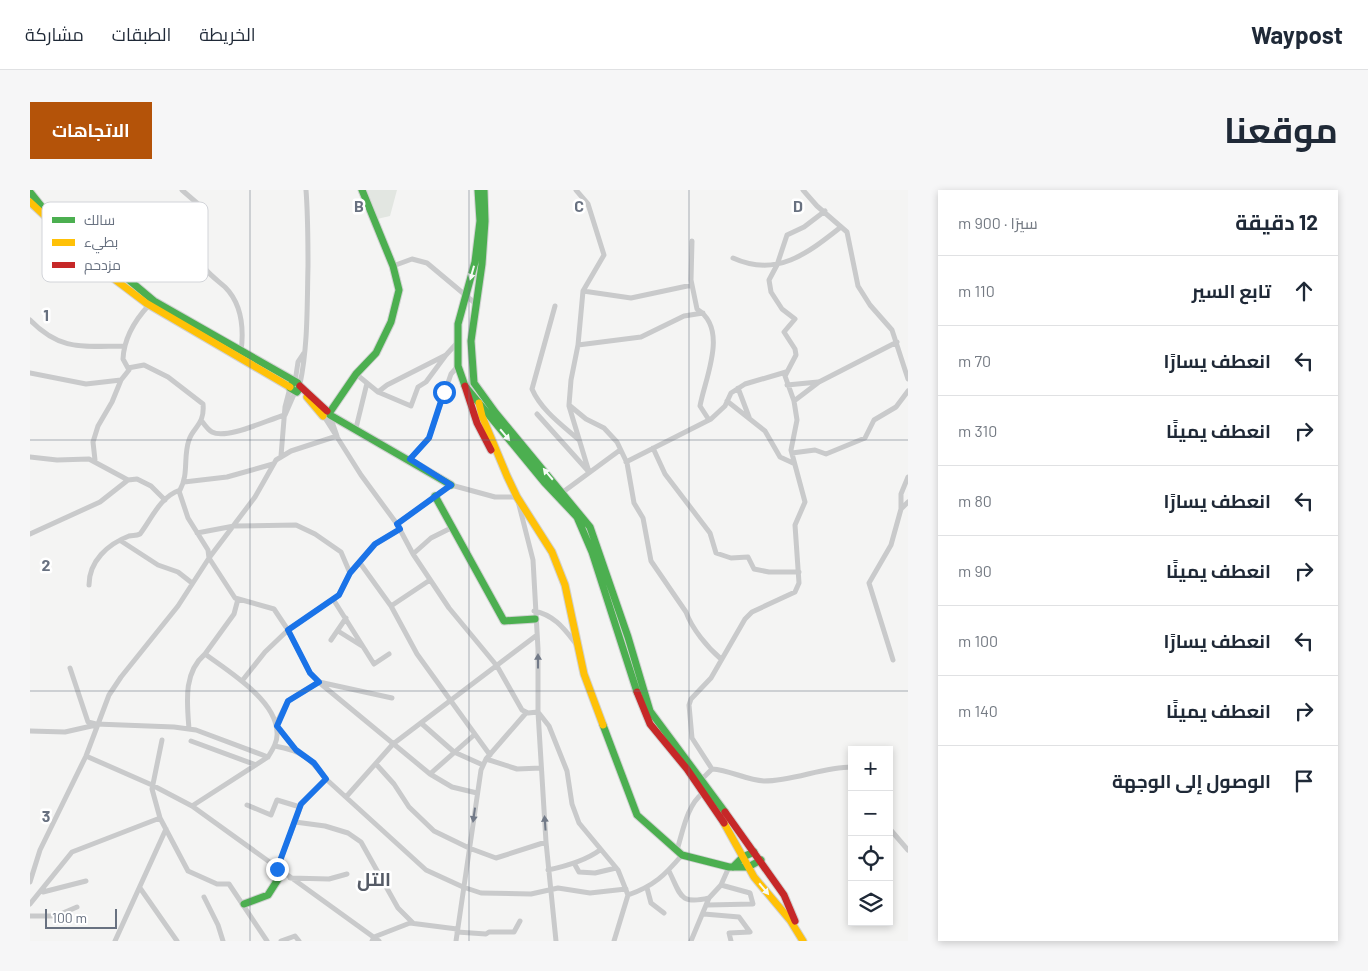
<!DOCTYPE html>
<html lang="ar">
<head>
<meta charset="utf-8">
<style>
  :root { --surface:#fff; --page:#f6f6f7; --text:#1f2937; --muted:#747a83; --line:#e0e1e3; --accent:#b45309 }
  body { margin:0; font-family:Barlow,Cairo,sans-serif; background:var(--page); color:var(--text); direction:rtl }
  .controls { position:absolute; right:15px; bottom:15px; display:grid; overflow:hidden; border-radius:0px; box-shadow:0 2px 8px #0003 }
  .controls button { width:45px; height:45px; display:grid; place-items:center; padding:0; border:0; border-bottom:1px solid var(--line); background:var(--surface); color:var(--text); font:25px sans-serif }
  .scale { position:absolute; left:15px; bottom:12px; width:72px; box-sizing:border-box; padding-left:5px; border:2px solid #687180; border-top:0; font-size:14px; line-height:18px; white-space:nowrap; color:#687180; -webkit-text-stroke:4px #fff; paint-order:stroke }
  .stop { position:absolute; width:15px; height:15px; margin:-11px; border:4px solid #1a73e8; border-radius:50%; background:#fff }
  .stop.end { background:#1a73e8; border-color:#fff; box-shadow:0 1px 5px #0008 }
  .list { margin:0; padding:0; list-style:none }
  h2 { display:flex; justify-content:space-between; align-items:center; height:65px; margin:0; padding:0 20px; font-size:21px }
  h2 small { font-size:16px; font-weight:400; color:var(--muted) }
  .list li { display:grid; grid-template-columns:32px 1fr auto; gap:15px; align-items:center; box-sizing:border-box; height:70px; padding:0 20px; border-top:1px solid var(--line) }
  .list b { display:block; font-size:19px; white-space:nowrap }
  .list em { font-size:16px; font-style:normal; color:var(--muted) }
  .icon { flex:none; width:28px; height:28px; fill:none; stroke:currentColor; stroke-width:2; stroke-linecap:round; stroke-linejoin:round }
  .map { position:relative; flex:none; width:878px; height:751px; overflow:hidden; direction:ltr; border-radius:0px }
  header { display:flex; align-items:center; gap:30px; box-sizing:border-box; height:70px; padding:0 25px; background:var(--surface); border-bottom:1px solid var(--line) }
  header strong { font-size:24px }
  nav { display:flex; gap:28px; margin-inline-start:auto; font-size:18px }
  .intro { display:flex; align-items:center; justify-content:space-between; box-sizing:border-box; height:120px; padding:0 30px }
  h1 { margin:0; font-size:35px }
  .button { padding:12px 22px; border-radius:0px; background:var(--accent); color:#fff; font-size:18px; font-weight:700 }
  main { display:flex; gap:30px; padding:0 30px }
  aside { flex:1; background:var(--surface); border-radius:0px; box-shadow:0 2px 8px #0003 }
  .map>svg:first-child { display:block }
  .green { fill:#e2e6e1 }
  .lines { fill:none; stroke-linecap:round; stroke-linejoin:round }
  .fast-casing { stroke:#d1d2d2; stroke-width:9 }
  .slow-casing { stroke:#d1d2d2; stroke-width:9 }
  .jam-casing { stroke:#d1d2d2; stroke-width:9 }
  .street { stroke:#c9cacb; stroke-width:5 }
  .fast { stroke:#4caf50; stroke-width:7 }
  .slow { stroke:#ffc107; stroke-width:7 }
  .jam { stroke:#c62828; stroke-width:7 }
  .oneway { fill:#f6fbf6 }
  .oneway2 { fill:#727a88 }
  .route { stroke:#1a73e8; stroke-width:6 }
  .grid { fill:none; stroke:#687180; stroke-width:1; stroke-opacity:0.55 }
  .labels { text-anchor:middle; stroke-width:5; stroke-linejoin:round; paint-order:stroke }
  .district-label { font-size:19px; font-weight:bold; fill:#555b66; stroke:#fff }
  .key { fill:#fff; stroke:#d2d4d9; stroke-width:1 }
  .key-label { font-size:14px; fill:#687180 }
  .grid-label { font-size:16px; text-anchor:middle; font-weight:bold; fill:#687180; stroke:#fff; stroke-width:5; stroke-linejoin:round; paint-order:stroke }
</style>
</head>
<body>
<header>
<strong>Waypost</strong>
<nav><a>الخريطة</a><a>الطبقات</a><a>مشاركة</a></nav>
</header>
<div class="intro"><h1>موقعنا</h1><a class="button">الاتجاهات</a></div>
<main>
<aside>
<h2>12 دقيقة<small>سيرًا · 900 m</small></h2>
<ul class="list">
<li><svg class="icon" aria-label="ahead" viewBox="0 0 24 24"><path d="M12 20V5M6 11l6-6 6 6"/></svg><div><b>تابع السير</b></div><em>110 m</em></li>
<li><svg class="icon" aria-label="left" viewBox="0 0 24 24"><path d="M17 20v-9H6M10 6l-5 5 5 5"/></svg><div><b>انعطف يسارًا</b></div><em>70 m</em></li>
<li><svg class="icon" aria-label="right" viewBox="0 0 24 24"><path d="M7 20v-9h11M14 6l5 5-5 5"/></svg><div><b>انعطف يمينًا</b></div><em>310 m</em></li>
<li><svg class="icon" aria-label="left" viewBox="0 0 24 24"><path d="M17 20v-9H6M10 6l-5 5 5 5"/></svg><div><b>انعطف يسارًا</b></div><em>80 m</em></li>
<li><svg class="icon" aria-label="right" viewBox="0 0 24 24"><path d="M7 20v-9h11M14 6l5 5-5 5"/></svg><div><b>انعطف يمينًا</b></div><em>90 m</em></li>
<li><svg class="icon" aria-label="left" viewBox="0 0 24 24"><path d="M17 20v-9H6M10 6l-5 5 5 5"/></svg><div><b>انعطف يسارًا</b></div><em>100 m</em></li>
<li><svg class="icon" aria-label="right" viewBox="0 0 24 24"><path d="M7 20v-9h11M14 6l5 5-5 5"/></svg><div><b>انعطف يمينًا</b></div><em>140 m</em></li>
<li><svg class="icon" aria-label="arrive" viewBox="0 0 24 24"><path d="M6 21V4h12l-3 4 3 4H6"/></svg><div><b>الوصول إلى الوجهة</b></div></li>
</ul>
</aside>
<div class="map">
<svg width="878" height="751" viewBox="0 0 878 751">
  <rect width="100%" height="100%" fill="#f4f4f3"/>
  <path class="green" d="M 336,0 L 367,0 L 360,26 L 347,29 Z"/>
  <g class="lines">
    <g class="fast-casing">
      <path id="fast" d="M 448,0 L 450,31 L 445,72 L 428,134 L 428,176 L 435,196 L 514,292 L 547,327 L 562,362 L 607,502
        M 454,0 L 455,31 L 452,74 L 441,151 L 444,193 L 465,222 L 560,337 L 598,447 L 620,521 L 695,622
        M 0,2 L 12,17 L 124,111 L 268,193 L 270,198 L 267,202 L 260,198 L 263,192
        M 300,222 L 326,184 L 346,163 L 361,132 L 369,100 L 363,76 L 332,0
        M 300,225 L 421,295
        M 405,306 L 474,431 L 505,429
        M 573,535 L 607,625 L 652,665 L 699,677 L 718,677 L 731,670
        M 703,677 L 713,667 L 724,662
        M 214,714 L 238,705 L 252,683"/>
    </g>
    <g class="slow-casing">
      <path id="slow" d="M 0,12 L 75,82 L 116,113 L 260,197
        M 277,207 L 293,226
        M 449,213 L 452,226 L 477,286 L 487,307 L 522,362 L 535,395 L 554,484 L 573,535
        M 694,633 L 724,687 L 760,730 L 773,751"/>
    </g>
    <g class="jam-casing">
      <path id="jam" d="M 270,196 L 297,221
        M 435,196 L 447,233 L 461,260
        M 607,502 L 620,534 L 657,579 L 694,633
        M 695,622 L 754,705 L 765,731"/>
    </g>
    <path class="street" d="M 152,0 L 175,20 C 174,34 165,52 168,65 C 172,80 185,88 195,97 C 212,114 214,139 211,162
      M 546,0 L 558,14 L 574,65 L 553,101 L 548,155 L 541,190 L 539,215 L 556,229 L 574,238 L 587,252 L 597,273 L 604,313 L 613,328 L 621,371 L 656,422 C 662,439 678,458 691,469
      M 773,0 L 787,16 L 817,42 L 828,96 L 840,115 L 862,140 L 878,189
      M 662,51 L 661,90 L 667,119 C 699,139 675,188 670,216 L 679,230
      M 703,68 C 747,88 778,63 811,37
      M 363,76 L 382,69 L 397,73 L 446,114
      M 553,101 L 601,108 L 662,95
      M 525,116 L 502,199 C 511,220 532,235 549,250
      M 0,130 C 31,162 54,156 95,156
      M 548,155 L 611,147 L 654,126 L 673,123
      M 0,183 L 56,194 L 91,190 L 99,180 L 93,169 C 94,148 105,130 119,115
      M 326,184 L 348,202 L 381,216 L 388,197 L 396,192 L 416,165
      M 265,192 L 268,172 L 274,163
      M 270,194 C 278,156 277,116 278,76 C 278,51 278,26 276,0
      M 757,195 L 788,192
      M 708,198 L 719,227
      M 348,202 L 357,195 L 416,165 L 427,153
      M 697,211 L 735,241 L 750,267 L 763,273
      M 764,211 L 789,192 L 867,152
      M 507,224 L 559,282 L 539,216
      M 300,226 L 307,246
      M 295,228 L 331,285 L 367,334 L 383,364 L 419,418 L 467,476 L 492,520 L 498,523 L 508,522 L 519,536 L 537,581 L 542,614 L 549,633 L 588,680 L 598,705 L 584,751
      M 171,230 C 174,234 178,240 182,242 C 197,250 239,229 255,225 L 265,202
      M 326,238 L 337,193
      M 623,258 L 635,284 L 680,343 L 686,363 L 701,368 L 718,367 L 724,379 L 739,382 L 769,382
      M 762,263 L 785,260 L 796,264 L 835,248 L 844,230 L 866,217 L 878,201
      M 251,266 L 255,217 L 260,198
      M 0,267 L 27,270 L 59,269 L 98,290
      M 380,269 L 399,248 L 421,184 L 428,176
      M 65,270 L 63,252 L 68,236 L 82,212 L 91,190
      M 596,272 L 681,229 L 695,216 L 701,203 L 715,194 L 756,182
      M 154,292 L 197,287 L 243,274
      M 149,301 L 158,328 L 178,360 L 179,368 L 205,408 L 244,419 L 258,440 L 280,483 L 291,494 L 400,584 L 422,597 L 447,603
      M 533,302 L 590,260
      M 871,319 L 871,304 L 878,287
      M 367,334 L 421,295 L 465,307 L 487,307 L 503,370 L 508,459 L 508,522 L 516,652 L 526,751
      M 167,343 L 204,336 L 266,335 L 285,344 L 311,362 L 320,383
      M 0,344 L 70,312 L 98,290 L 107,289 L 121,296 L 135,310
      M 91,351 L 128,375 L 148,382 L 162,393
      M 383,364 L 401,348 L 423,337
      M 330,373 L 361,416 L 387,464 L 460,565
      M 59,395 C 59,371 78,354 99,346 C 103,345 106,346 110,344 C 122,328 130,307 150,300 C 159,284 153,267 159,250 C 163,237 175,235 173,214 L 138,187 L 114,175 L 98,178
      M 303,409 L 344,474 L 359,464
      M 361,416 L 400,390
      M 504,421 C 525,425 535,440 547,455
      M 308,441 L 332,456
      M 301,450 L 316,428
      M 175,464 L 204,424 L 208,409
      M 863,470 L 839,393 L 861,355 L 871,319 L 878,312
      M 40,478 L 58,532 L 66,534 L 144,537 L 166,540 L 238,567
      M 212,491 L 235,462 L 258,440 L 309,405 L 320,383 L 345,354 L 370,339
      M 391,533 L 424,562 L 453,575
      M 246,534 L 258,511 L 289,492 L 362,508
      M 247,537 L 266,560
      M 159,539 C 157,512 153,483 175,464 C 198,481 246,510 247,542 C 248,551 243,559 238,567 L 162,616
      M 0,541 L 35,542 L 66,535
      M 132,550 L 122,599 L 130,628 L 158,681 L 187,694 L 199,694 L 237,751
      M 161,551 L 226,575
      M 245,556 C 272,561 279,567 296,589 L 396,680 L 433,697 L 451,703 L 501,704 L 528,698 L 560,703 L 596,699
      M 56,566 L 122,595 L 162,616 L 349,751
      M 456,569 L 487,579 L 511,578
      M 346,574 L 364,594 L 379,617 L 404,641 L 439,658 L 466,668 L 516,652
      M 682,579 L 662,548 L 659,515 L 661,509 L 681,488 L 715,429 L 722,422 L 765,402 L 769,393 L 765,335 L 775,312 L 761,260 L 767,230 L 764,211 L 755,186 L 766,165 L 765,159 L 754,142 L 765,129 L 752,119 L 741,102 L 739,90 L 747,75 L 757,45 L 774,37 L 795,21
      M 400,584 L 444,545
      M 671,590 L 682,579 C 700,580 716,590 734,591 C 764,591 792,577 822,577
      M 316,607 L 363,554 L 507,445
      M 217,615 L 241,625 L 247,610 L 270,617
      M 265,632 L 295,636 L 318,643 L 331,652 L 368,718 L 383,733
      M 859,638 L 878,660
      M 647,660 C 653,641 657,615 673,603
      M 544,673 L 549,682 L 565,683 L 586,678
      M 247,679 L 271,615 L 296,589
      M 518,680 C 537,676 555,671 570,660
      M 639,681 C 651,705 649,715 679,708 L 661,751
      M 260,688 L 299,689 L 317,684
      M 0,692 L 10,660 L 56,566 L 79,505 L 91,487 L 148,416 L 179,368 L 225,307 L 246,270 L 261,261 L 307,246
      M 110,698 L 147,751
      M 617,698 L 621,713 L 634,723
      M 13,702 L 56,691
      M 598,705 C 624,696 635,685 652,665
      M 174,707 L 188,735 L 193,751
      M 679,708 L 691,695 L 699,677
      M 0,714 L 42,662 L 130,628
      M 678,715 L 723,714 L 720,703 L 691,695
      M 674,724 L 709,727 L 720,742 L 699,743 L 701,751
      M 0,726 L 26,726 L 47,717
      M 427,742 L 456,744 L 459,742 L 484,742 L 490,731
      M 85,751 L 136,639
      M 251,751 L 265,746 L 269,751
      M 342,751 L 344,747 L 380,733 L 427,739
      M 426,751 L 451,580 L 456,569 L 496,523"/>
    <use href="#fast" class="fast"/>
    <use href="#slow" class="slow"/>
    <use href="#jam" class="jam"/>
  </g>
  <defs><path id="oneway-solid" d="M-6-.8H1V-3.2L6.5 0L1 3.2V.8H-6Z" transform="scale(1.25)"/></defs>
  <g class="oneway">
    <use href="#oneway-solid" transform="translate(442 83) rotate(106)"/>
    <use href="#oneway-solid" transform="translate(475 245) rotate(50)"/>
    <use href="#oneway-solid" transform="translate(518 284) rotate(-130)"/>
    <use href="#oneway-solid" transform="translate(734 699) rotate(50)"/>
  </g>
  <g class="oneway2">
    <use href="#oneway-solid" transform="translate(508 471) rotate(-90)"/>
    <use href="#oneway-solid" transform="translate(444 625) rotate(98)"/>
    <use href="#oneway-solid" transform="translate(515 633) rotate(-94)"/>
  </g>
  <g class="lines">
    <path class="route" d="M 247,679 L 271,614 L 296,589 L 284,573 L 266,560 L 247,536 L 258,511 L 289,492 L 280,483 L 258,440 L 309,405 L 320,383 L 345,354 L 370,339 L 367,334 L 421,295 L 380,269 L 399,248 L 414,202"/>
  </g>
  <path class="grid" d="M 220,0 L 220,751M 439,0 L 439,751M 659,0 L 659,751M 0,250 L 878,250M 0,501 L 878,501"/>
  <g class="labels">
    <g class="district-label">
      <text x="344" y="696">التل</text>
    </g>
  </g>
  <rect x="12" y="12" width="166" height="80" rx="8" class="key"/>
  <rect x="22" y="27" width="23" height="6" fill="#4caf50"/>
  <rect x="22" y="49" width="23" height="7" fill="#ffc107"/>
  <rect x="22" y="72" width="23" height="6" fill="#c62828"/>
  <g class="key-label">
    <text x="54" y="35">سالك</text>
    <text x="54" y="57">بطيء</text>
    <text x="54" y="80">مزدحم</text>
  </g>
  <g class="grid-label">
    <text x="329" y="22">B</text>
    <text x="549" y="22">C</text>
    <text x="768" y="22">D</text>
    <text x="16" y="131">1</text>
    <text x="16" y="381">2</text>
    <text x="16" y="632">3</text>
  </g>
</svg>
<div class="controls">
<button>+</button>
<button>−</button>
<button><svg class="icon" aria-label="locate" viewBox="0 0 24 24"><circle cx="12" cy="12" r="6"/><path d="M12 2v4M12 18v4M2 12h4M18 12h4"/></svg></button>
<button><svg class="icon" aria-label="layers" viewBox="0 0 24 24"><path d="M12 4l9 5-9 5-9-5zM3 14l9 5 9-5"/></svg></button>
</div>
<div class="scale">100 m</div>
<div class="stop" style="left:414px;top:202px"></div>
<div class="stop end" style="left:247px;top:679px"></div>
</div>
</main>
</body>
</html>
